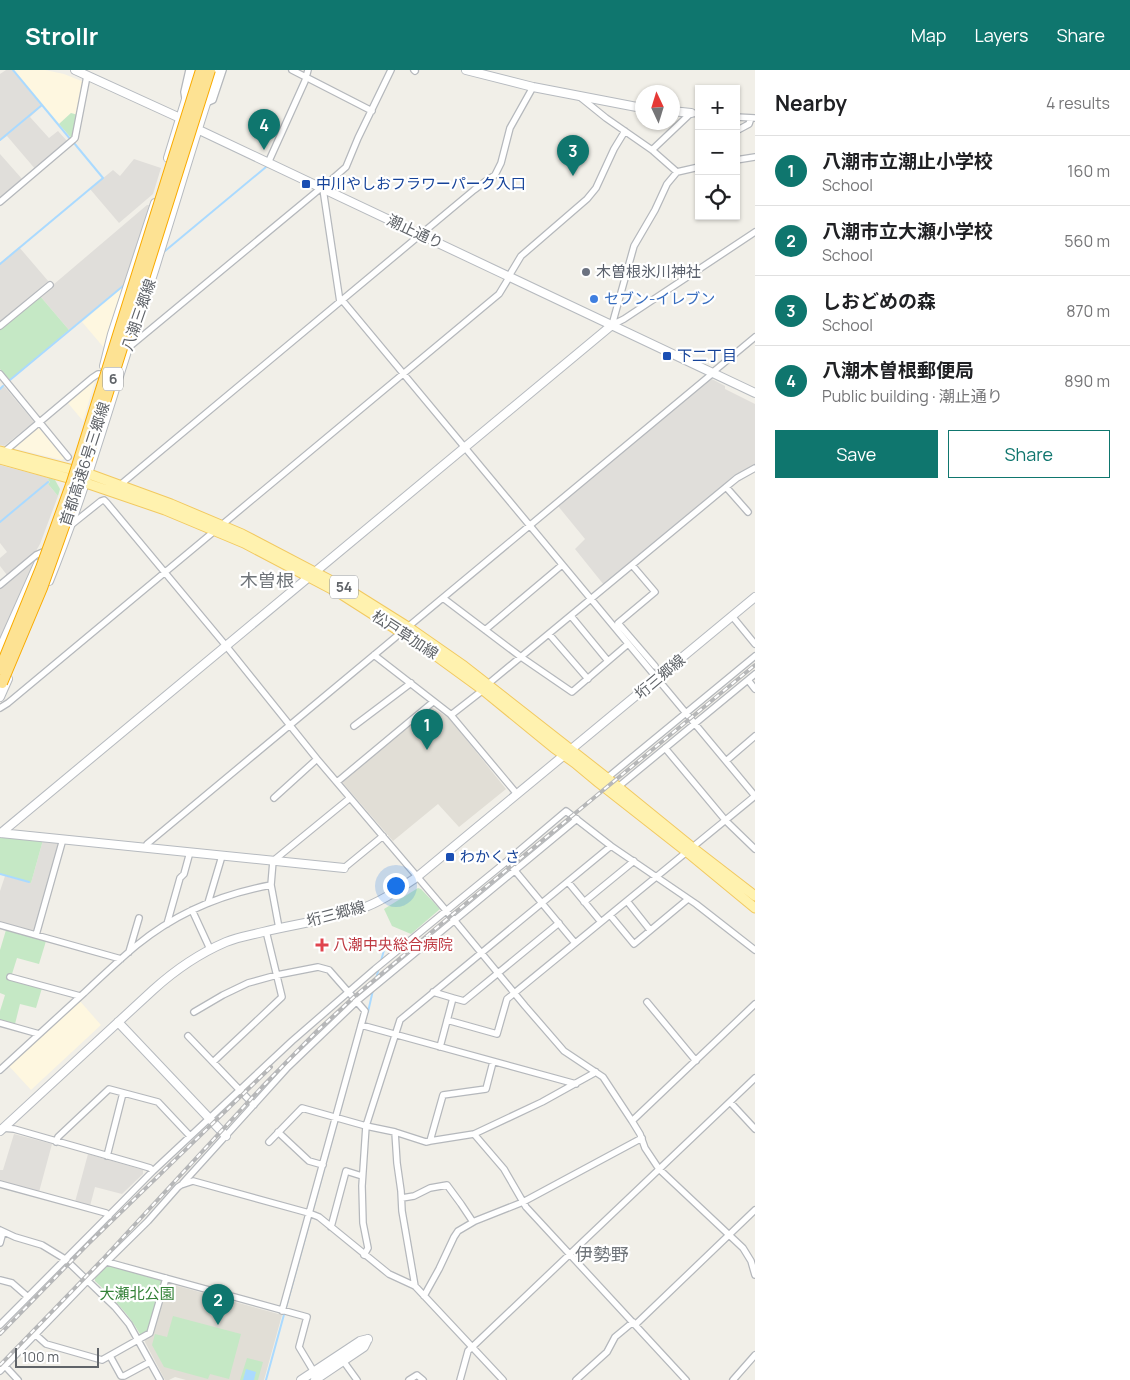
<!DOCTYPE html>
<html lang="en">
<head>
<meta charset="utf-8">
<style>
  :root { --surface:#fff; --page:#f6f6f6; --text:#202124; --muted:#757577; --line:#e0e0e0; --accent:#0f766e }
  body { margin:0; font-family:Manrope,"Noto Sans JP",sans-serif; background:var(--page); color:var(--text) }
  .controls { position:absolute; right:15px; top:15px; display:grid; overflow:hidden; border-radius:0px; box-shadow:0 1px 4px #0004 }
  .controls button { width:45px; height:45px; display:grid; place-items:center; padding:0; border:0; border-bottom:1px solid var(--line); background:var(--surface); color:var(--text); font:25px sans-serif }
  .compass { position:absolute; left:635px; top:15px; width:45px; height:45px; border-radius:50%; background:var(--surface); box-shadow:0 1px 4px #0004; rotate:356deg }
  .scale { position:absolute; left:15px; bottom:12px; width:84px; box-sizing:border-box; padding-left:5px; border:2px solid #5f6368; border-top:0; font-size:14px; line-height:18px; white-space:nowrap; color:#5f6368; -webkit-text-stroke:4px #fff; paint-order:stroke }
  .you { position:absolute; left:395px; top:815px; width:18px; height:18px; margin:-12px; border:4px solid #fff; border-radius:50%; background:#1a73e8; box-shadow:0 0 0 8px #1a73e833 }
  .badge { display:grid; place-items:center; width:32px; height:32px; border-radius:50%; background:var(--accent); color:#fff; font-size:16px; font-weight:700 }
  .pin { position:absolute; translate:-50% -41px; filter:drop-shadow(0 1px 2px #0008) }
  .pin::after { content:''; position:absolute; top:26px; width:18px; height:15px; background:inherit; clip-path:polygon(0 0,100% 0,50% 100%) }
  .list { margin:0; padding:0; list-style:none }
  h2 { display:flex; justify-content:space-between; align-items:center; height:65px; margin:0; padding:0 20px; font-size:21px }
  h2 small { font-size:16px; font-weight:400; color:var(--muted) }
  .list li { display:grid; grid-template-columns:32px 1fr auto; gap:15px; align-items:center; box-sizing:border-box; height:70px; padding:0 20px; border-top:1px solid var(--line) }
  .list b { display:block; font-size:19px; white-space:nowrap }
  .list p { margin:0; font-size:16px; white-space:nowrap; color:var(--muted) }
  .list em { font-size:16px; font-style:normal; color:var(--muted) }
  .actions { display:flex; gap:10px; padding:15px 20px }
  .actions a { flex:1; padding:11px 0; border:1px solid var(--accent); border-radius:0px; text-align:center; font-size:18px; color:var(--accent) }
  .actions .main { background:var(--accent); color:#fff }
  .icon { flex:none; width:28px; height:28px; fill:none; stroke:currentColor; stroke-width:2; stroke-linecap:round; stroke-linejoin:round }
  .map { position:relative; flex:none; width:755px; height:1310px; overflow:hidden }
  header { display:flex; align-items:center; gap:30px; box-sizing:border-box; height:70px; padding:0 25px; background:var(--accent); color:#fff }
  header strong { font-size:24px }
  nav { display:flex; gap:28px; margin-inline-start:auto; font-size:18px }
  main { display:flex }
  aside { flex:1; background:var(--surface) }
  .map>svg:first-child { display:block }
  .commercial { fill:#fef7e0 }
  .industrial { fill:#e0deda }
  .education { fill:#e1ded6 }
  .green { fill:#c5e8c5 }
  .water { fill:#aadaff }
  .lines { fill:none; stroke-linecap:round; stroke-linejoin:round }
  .stream { stroke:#aadaff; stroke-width:2 }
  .street-casing { stroke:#b5b8bc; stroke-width:8 }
  .secondary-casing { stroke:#b6babf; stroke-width:10 }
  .primary-casing { stroke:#f2c960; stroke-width:11 }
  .street { stroke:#fff; stroke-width:5.5 }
  .secondary { stroke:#fff; stroke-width:8 }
  .primary { stroke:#fff2af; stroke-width:9 }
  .rail-casing { stroke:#b6b7b8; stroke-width:4 }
  .rail { stroke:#fff; stroke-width:2; stroke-dasharray:5.5; stroke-linecap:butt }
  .highway-bridge-casing { stroke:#f9ab00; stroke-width:12; stroke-linecap:butt }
  .highway-bridge { stroke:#fde293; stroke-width:10 }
  .transit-dot { fill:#1a4fb4; stroke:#fff; stroke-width:2 }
  .worship-dot { fill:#6b7280; stroke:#fff; stroke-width:2 }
  .shop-dot { fill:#3f7fe0; stroke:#fff; stroke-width:2 }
  .health-dot { fill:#e0444e; stroke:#fff; stroke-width:2 }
  .labels { text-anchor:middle; stroke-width:4.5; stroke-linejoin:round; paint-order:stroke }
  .shield { fill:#fff; stroke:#8f9295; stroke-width:1 }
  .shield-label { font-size:14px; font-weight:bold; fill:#5f6368 }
  .transit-label { font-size:15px; fill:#164399; stroke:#fff; text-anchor:start }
  .street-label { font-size:15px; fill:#5f6368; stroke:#fff }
  .worship-label { font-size:15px; fill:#5b616d; stroke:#fff; text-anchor:start }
  .shop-label { font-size:15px; fill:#366cbe; stroke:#fff; text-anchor:start }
  .health-label { font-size:15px; fill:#be3a42; stroke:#fff; text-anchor:start }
  .park-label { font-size:15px; fill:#348238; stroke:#fff }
  .quarter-label { font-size:18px; fill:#70757a; stroke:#fff }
</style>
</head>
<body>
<header>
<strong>Strollr</strong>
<nav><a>Map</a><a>Layers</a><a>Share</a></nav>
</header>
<main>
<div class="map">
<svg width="755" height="1310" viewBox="0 0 755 1310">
  <rect width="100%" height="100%" fill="#f1efe8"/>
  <path class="commercial" d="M 14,0 L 45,0 L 64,4 L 84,12 L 78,45 L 71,43 L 59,54 Z
    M 124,216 L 105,279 L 82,252 Z
    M 93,310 L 95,311 L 83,351 L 67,332 Z
    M 38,357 L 65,388 L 62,390 L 13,378 Z
    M 79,930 L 101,955 L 31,1020 L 8,995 Z"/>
  <path class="industrial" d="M 6,0 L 12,0 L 42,36 L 30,47 L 49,68 L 58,61 L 68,72 L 36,100 L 7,66 L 0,71 L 0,4 Z
    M 0,84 L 23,110 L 0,129 Z
    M 134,89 L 161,98 L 153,124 L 119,153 L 90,119 L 113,100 L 120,106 Z
    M 147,135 L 150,135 L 125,214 L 69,260 L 40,226 Z
    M 19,177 L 49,212 L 0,253 L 0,193 Z
    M 710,308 L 725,316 L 725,319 L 755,334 L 755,396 L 734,406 L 604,515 L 575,479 L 585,469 L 558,436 Z
    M 4,316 L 34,352 L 4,376 L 0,375 L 0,320 Z
    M 0,395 L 49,408 L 48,410 L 50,412 L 48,414 L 58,426 L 40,474 L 36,481 L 7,505 L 0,496 L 0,488 L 7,482 L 0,473 Z
    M 33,490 L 34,491 L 8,555 L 0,571 L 0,517 Z
    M 43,770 L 59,772 L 34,862 L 0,853 L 0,821 L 5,806 L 31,813 Z
    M 14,1064 L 52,1074 L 39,1122 L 0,1112 L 0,1100 L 3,1100 Z
    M 88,1084 L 143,1100 L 143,1104 L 122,1124 L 95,1117 L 90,1136 L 75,1132 Z"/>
  <path class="education" d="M 431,637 L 449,648 L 506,719 L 459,757 L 438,734 L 393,771 L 342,712 Z
    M 167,1213 L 282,1245 L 264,1310 L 186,1310 L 175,1307 L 169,1310 L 165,1310 L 145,1272 L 145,1269 L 153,1265 Z"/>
  <path class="green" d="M 71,43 L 78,45 L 73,68 L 72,69 L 59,54 Z
    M 40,226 L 69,260 L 10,310 L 0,299 L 0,260 Z
    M 49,408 L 55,410 L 60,419 L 58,426 L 48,414 L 50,412 L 48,410 Z
    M 0,765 L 43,770 L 31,813 L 0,804 Z
    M 418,818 L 421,819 L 440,839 L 411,864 L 392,856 L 384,839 Z
    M 6,860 L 46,871 L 39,894 L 17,888 L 12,904 L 10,904 L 9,909 L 42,918 L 36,938 L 20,934 L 15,954 L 0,950 L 0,941 L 5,925 L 0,923 L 0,880 Z
    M 110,1195 L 161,1209 L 162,1211 L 149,1260 L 143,1264 L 140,1264 C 128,1243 112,1227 95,1211 L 95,1208 L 107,1196 Z
    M 173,1246 L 241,1264 L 229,1309 L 210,1304 L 208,1309 L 164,1297 L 152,1275 L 155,1264 L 167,1267 Z
    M 247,1288 L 263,1292 L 258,1310 L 240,1310 Z"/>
  <path class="water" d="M 246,1299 L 256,1302 L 254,1310 L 243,1310 Z"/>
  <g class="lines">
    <path class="stream" d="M 13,0 L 71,70
      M 0,70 L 42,35
      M 165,181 L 266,97
      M 0,194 L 103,108 L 74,73
      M 10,310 L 123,216
      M 0,319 L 3,316
      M 0,452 L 48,412
      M 0,804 L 29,812
      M 381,891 L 387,869
      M 375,912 L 379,898
      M 368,942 L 373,920
      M 266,1310 L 362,961"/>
    <g class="street-casing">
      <path id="street" d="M 292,0 L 372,41
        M 414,0 L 415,1
        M 580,27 L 606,48 L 652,80 L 677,102
        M 185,28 L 184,22 L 189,0
        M 206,33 L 213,30 L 223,0
        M 736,47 L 755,48
        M 736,61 L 749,54 L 751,48
        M 652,80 L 691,43 L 699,44
        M 736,90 L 755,87
        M 268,93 L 305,11 L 308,0
        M 322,118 L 346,97 L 358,68 L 391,0
        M 323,119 L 340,232
        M 0,132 L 73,70 L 75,68 L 87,6
        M 509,206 L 521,186 L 587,129 L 596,118 L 614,79 L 625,61
        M 342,230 L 755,726
        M 612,255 L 634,176 L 655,140 L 667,114 L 677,102 L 699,97
        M 612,255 L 624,249 L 755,162
        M 0,256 L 50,215
        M 128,278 L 321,118
        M 713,302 L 755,267
        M 0,304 L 68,387
        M 4,382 L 92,308 L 98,304 L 101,304
        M 120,415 L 474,120 L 486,111 L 495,105 L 501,93 L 510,58 L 533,17
        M 726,417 L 748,442
        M 71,455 L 101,431 L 104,430 L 107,433 L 227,577 L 317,689 L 455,851 L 525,936 L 564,981 L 603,1007 L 632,1051 L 640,1064 L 645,1078 L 659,1099 L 743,1178 L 751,1191 L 755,1205
        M 632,495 L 655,522 L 618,553 L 655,596
        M 0,515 L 36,485 L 43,482 L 48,483
        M 443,528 L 521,587 L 572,622 L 628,574
        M 571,546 L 608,591
        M 732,546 L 755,574
        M 485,560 L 562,495
        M 549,564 L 588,609
        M 374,585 L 450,644 L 517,724
        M 748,610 L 755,619
        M 488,614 L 726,417 L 737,408 L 755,398
        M 0,638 L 8,633 L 499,224 L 510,206
        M 451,645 L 483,620
        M 354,656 L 411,613
        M 665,678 L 726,751 L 755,779
        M 726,691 L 755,666
        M 607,708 L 755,586
        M 337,712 L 433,632
        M 618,717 L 755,604
        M 274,728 L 317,689
        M 146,778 L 147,774 L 713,303
        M 344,798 L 383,766
        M 568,812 L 601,852
        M 627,831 L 650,860
        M 584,832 L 634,791
        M 208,833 L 222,786
        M 192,840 L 210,879
        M 610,845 L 634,874 L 688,829
        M 167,854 L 180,808 L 184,804 L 190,782
        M 0,855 L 121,889
        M 279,858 L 271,815 L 273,791 L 350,728
        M 36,865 L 63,769
        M 575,873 L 507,791 L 566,741 L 611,776 L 696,834 L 755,880
        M 129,882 L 139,848
        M 10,907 L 80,926
        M 433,922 L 453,928 L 440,977
        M 453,928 L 464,931 L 559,853
        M 647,932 L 696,991
        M 194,942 L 223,925 L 248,913 L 277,905 L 318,897 L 329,900 L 365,941 L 282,1241
        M 447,950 L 497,964 L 507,929 L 755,726
        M 0,953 L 39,964
        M 361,955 L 576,1014
        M 188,966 L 254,1035
        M 213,992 L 282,927 L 266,861
        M 0,1000 C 28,974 56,949 84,923 C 101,907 119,890 137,875 C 176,843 222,824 271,815
        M 730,1032 L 755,1059
        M 632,1051 L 755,934
        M 2,1058 L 14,1059 L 140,1095 L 150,1098 L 153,1101
        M 278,1062 L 309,1091 L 323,1095
        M 395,1062 L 397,1093 L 401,1121 L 402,1141 L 415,1216
        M 474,1064 L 504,1099 L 526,1137 L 686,1310
        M 430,1071 L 443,1025 L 486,1019 L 493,992
        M 56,1072 L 58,1067 L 109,1019 L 158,1032 L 190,1066
        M 269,1072 L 302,1038 L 366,1056 L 395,1062 L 426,1072 L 430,1071 L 474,1064 L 542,1032 L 596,1002
        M 107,1086 L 123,1023
        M 183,1113 L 288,997 L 357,931 L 577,749
        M 0,1114 L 106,1143 L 109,1146
        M 402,1128 L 414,1126 L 430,1118 L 447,1115 L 461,1134 L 473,1152
        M 331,1157 L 346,1101 L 362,1106
        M 0,1160 L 15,1167 L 42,1175 L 65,1189 L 115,1237 L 129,1254 L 160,1310
        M 0,1173 L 3,1162
        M 364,1185 L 368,1178 L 363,1153 L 362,1116 L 366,1056 L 400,950 L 611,776
        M 107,1192 L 307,1247 L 299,1277 L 314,1302
        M 0,1210 L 12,1213 L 28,1227
        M 424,1226 L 439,1199 L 454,1167 L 458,1161 L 475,1151 L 523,1132 L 642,1068
        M 0,1255 L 153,1101 L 292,971 L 375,899 L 507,791
        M 635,1255 L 755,1140
        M 36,1265 L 46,1274 L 102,1290 L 150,1263 L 166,1208
        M 110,1286 L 121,1306 L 124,1306 L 150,1292
        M 344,1292 L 357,1310
        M 5,1296 L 18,1310
        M 0,1301 L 88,1210 L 148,1151 L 178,1117 L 181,1115 L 193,1111 L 309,1143 L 319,1147 L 389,1204 L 415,1216 L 503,1310
        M 409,1310 L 417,1305 L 423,1310
        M 460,1310 L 468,1281 L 755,1008
        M 576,1310 L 607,1282 L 615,1267 L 633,1252
        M 733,1310 L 755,1285"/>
    </g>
    <g class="secondary-casing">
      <path id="secondary" d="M 75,0 L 180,48 L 197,59 L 755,323
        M 466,0 L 533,17 L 642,38
        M 672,41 L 691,43
        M 168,88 L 195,0
        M 104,296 L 112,264 L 155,133
        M 49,511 C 80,435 103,356 128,278 C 138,248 149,218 158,188 C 178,125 196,62 217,0
        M 0,579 L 38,494
        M 0,627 L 8,609
        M 0,763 L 344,798
        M 1,763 L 612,255
        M 118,952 L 226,1066
        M 0,1061 L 153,920 C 175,900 198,884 226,872 C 238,867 251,865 263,862 C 295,854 329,850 360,839 C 381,832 399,819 417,807 L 755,527
        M 301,1310 L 360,1271 L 368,1269
        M 315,1310 L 364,1277 L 368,1269"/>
    </g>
    <g class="primary-casing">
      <path id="primary" d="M 0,381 L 89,404 L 171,434 L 242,464 L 349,520 L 408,557 L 464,596 L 607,708 L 693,778 L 755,826
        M 0,389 L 86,413 L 165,440 L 244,473 L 341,524 L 424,577 L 483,620 L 554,678 L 575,693 L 599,713 L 692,786 L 755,838"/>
    </g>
    <use href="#street" class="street"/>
    <use href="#secondary" class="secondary"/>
    <use href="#primary" class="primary"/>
    <g class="rail-casing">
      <path id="rail" d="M 0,1264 L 87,1175 L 271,997
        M 0,1295 L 102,1190 L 262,1017 L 317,961 L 355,926 L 453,844 L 755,595"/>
    </g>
    <use href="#rail" class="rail"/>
    <g class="highway-bridge-casing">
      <path id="highway-bridge" d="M 0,599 L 41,498 L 72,412 L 201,0
        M 2,613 L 42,518 L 79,414 L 210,0"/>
    </g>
    <use href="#highway-bridge" class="highway-bridge"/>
  </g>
  <g class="transit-dot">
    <rect x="301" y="109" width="10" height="10" rx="2.5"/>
    <rect x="662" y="281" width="10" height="10" rx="2.5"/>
    <rect x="445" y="782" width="10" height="10" rx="2.5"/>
  </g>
  <circle class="worship-dot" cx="586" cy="202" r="5"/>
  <circle class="shop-dot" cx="594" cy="229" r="5"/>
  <path class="health-dot" d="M319.5 867.5h5v5h5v5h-5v5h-5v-5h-5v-5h5z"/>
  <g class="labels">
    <g class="shield">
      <rect x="103" y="297.5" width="20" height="23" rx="4"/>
      <rect x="330" y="505.5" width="28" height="23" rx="4"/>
    </g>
    <g class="shield-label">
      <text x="113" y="314">6</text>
      <text x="344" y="522">54</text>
    </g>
    <g class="transit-label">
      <text x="316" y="119">中川やしおフラワーパーク入口</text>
      <text x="677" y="291">下二丁目</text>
      <text x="460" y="792">わかくさ</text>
    </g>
    <g class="street-label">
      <text transform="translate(415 162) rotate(25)" y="5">潮止通り</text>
      <text transform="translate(139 245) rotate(-71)" y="5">八潮三郷線</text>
      <text transform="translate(85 394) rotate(-72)" y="5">首都高速6号三郷線</text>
      <text transform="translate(405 565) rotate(33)" y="5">松戸草加線</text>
      <text transform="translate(660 607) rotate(-40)" y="5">垳三郷線</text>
      <text transform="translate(336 844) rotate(-15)" y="5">垳三郷線</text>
    </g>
    <g class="worship-label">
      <text x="596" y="207">木曽根氷川神社</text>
    </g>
    <g class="shop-label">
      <text x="604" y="234">セブン-イレブン</text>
    </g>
    <g class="health-label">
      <text x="333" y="880">八潮中央総合病院</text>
    </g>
    <g class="park-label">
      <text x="137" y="1229">大瀬北公園</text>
    </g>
    <g class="quarter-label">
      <text x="267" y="517">木曽根</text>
      <text x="602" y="1191">伊勢野</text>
    </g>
  </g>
</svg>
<div class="controls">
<button>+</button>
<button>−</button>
<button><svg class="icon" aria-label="locate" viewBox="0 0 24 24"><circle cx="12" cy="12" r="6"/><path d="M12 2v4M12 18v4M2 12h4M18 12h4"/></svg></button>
</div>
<svg class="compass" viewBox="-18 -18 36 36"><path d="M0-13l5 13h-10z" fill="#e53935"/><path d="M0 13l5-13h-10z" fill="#757577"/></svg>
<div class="scale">100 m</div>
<div class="you"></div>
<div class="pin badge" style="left:427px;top:680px">1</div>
<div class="pin badge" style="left:218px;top:1255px">2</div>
<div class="pin badge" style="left:573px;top:106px">3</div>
<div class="pin badge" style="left:264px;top:80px">4</div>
</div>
<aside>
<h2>Nearby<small>4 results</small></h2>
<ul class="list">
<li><span class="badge">1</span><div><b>八潮市立潮止小学校</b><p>School</p></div><em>160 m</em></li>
<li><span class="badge">2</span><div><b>八潮市立大瀬小学校</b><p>School</p></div><em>560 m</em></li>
<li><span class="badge">3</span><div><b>しおどめの森</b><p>School</p></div><em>870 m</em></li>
<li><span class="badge">4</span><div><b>八潮木曽根郵便局</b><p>Public building · 潮止通り</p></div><em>890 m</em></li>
</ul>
<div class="actions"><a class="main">Save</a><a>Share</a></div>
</aside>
</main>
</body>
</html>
